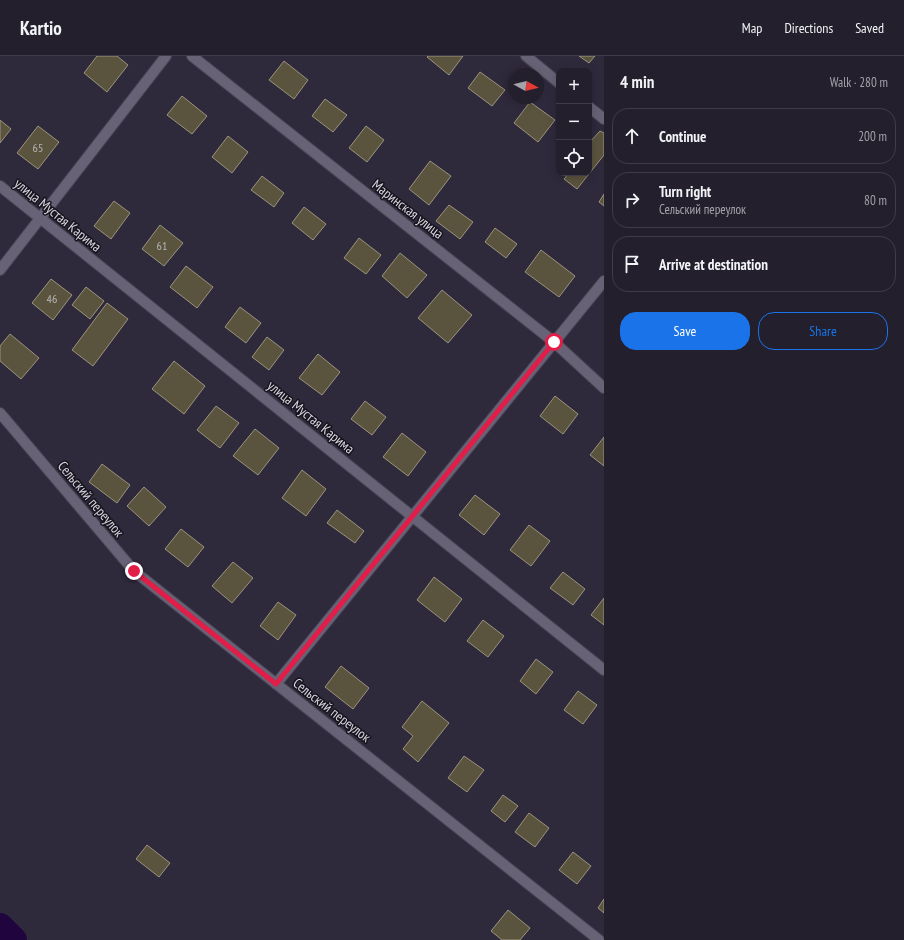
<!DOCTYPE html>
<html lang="en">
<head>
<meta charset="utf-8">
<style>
  :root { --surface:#231f2d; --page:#2f2c39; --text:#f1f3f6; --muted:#a3a2aa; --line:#403d49; --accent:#1a73e8 }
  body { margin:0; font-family:"PT Sans Narrow",sans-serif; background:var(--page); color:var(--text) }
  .controls { position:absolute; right:12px; top:12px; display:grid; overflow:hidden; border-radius:8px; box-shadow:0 2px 10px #0003 }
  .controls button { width:36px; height:36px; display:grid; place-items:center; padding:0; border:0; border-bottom:1px solid var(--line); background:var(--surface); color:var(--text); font:20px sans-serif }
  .compass { position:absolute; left:508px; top:12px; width:36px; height:36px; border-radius:50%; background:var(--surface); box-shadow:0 2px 10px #0003; rotate:98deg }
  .stop { position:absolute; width:12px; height:12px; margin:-9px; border:3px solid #e11d48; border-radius:50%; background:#fff }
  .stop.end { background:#e11d48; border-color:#fff; box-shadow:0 1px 4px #0008 }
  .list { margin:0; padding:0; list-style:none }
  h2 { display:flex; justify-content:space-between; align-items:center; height:52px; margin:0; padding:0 16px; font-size:17px }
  h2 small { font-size:13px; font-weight:400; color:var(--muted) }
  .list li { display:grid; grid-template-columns:26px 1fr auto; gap:12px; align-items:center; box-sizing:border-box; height:56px; margin:0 8px 8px; padding:0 8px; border:1px solid var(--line); border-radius:16px }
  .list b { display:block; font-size:15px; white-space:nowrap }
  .list p { margin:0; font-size:13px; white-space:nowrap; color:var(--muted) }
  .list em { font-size:13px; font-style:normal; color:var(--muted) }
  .actions { display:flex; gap:8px; padding:12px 16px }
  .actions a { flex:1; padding:9px 0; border:1px solid var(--accent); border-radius:16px; text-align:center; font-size:14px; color:var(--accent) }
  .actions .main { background:var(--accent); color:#fff }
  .icon { flex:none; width:22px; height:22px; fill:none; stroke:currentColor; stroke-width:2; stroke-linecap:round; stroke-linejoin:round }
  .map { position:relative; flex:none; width:604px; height:884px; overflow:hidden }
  header { display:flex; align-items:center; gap:24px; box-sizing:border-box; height:56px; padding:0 20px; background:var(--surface); border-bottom:1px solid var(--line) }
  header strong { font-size:19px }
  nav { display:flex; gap:22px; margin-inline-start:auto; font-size:14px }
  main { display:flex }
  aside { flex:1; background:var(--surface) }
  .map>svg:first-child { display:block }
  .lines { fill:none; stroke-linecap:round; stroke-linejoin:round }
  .river { stroke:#1f043e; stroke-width:26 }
  .building { fill:#5a533e; stroke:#9b947d }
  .minor-casing { stroke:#494554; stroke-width:12 }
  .minor { stroke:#686277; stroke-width:10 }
  .route { stroke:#e11d48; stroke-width:5 }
  .labels { text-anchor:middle; stroke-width:3; stroke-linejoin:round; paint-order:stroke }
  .number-label { font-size:12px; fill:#b8b4b8 }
  .street-label { font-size:14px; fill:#d8d5e1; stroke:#16141c }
</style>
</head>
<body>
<header>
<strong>Kartio</strong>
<nav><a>Map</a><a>Directions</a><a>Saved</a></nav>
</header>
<main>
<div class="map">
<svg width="604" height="884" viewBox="0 0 604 884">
  <rect width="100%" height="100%" fill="#2f293c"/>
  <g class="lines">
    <path class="river" d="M 0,870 L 14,884"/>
  </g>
  <path class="building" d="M 97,0 L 117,0 L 128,9 L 107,36 L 84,17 Z
    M 428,0 L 463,0 L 449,19 L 427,1 Z
    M 579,0 L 595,0 L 589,7 Z
    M 284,5 L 308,24 L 294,43 L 269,24 Z
    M 480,16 L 505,34 L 492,50 L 468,32 Z
    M 182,40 L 207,60 L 192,78 L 167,59 Z
    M 325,43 L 347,59 L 333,76 L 312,60 Z
    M 530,46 L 555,64 L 538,86 L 514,67 Z
    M 0,64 L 11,73 L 0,87 Z
    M 38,70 L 59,86 L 38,113 L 17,97 Z
    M 366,70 L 384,84 L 367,106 L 349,92 Z
    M 600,75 L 604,77 L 604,99 L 577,133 L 564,123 L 569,117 L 589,117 L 589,87 Z
    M 228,80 L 248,96 L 232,117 L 212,101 Z
    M 430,105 L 451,120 L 429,149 L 409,133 Z
    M 262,120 L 284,137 L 274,151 L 251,134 Z
    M 604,138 L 604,150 L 599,146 Z
    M 114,145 L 130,157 L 111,183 L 94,170 Z
    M 449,149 L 473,166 L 460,183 L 436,165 Z
    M 304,151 L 326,168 L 313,184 L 292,167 Z
    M 160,169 L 183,187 L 164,210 L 142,193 Z
    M 495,172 L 517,188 L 506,202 L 485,186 Z
    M 359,182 L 381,199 L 366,218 L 344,202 Z
    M 541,194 L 575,220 L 559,241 L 525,216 Z
    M 400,197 L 427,219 L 407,242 L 382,220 Z
    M 186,210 L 213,231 L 197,252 L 170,231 Z
    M 51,223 L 72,239 L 53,264 L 32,247 Z
    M 86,231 L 104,245 L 90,263 L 72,249 Z
    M 442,234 L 472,259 L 448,287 L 418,262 Z
    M 107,247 L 128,263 L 93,310 L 72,294 Z
    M 240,251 L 261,267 L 246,287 L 225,271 Z
    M 10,278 L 39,302 L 21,323 L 0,305 L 0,290 Z
    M 267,281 L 284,294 L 269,314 L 252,301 Z
    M 318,298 L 340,316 L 322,339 L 299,322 Z
    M 174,305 L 205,330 L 184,358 L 152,333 Z
    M 555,340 L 578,358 L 563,378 L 540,360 Z
    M 365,345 L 386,361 L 372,379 L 351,363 Z
    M 216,350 L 239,367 L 220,392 L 197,374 Z
    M 255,373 L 279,392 L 258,419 L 233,400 Z
    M 402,377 L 426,396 L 408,420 L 383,401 Z
    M 604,381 L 604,410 L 590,399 Z
    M 102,408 L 130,429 L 117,447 L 89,426 Z
    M 302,414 L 326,433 L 306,460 L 282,442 Z
    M 144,431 L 166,451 L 149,470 L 127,450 Z
    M 475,439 L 500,458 L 484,479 L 459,459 Z
    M 337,454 L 364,475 L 355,487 L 327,467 Z
    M 529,469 L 550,485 L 531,510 L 510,494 Z
    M 181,473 L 204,491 L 188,511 L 165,493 Z
    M 233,506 L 253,522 L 232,547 L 212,530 Z
    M 563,516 L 585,533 L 573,549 L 550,532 Z
    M 434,521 L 462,543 L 445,566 L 417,544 Z
    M 604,542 L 604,569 L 591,559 Z
    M 278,546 L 296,559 L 278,584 L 260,570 Z
    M 483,564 L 504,580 L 488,601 L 467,585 Z
    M 536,603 L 553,616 L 536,638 L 520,625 Z
    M 341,610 L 369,632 L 353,653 L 325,631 Z
    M 578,635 L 597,649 L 583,668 L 564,654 Z
    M 422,645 L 449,667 L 418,706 L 403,693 L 413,680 L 402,671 Z
    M 464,700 L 484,714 L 467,736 L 448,722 Z
    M 503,739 L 518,750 L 505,766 L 491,755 Z
    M 529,757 L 549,772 L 535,791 L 515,776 Z
    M 147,789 L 170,807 L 159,821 L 136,803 Z
    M 573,796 L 591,810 L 577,828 L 559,814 Z
    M 604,843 L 604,857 L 598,852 Z
    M 508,854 L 530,872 L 520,884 L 502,884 L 491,875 Z"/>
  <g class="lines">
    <g class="minor-casing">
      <path id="minor" d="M 192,0 L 554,286 L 604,332
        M 526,0 L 559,27
        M 589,51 L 604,63
        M 0,130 L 604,614
        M 0,214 L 166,0
        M 0,357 L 134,515 L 599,884
        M 276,628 L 604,225"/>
    </g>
    <use href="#minor" class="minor"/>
  </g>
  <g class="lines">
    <path class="route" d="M 134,515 L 276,628 L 554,286"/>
  </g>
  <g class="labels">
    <g class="number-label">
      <text x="38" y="96">65</text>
      <text x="162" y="194">61</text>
      <text x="52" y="247">46</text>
    </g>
    <g class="street-label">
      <text transform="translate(408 153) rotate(38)" y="5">Маринская улица</text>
      <text transform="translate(58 159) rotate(39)" y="5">улица Мустая Карима</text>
      <text transform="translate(311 361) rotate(39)" y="5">улица Мустая Карима</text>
      <text transform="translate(91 443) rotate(50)" y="5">Сельский переулок</text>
      <text transform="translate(332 654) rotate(38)" y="5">Сельский переулок</text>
    </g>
  </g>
</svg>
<div class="controls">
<button>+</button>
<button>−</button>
<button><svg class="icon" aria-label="locate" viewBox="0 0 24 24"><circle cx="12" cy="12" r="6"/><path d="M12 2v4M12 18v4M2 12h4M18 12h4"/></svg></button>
</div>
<svg class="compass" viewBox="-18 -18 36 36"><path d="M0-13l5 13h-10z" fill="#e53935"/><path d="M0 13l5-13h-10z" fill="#a3a2aa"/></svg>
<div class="stop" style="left:554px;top:286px"></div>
<div class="stop end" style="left:134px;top:515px"></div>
</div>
<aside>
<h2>4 min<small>Walk · 280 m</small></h2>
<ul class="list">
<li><svg class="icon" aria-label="ahead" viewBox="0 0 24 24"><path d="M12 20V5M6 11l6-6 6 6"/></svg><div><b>Continue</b></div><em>200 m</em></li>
<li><svg class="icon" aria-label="right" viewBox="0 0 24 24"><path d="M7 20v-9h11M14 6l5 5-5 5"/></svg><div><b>Turn right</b><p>Сельский переулок</p></div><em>80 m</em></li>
<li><svg class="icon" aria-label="arrive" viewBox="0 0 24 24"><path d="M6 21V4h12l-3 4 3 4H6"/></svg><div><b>Arrive at destination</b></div></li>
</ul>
<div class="actions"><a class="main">Save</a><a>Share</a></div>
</aside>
</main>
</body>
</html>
